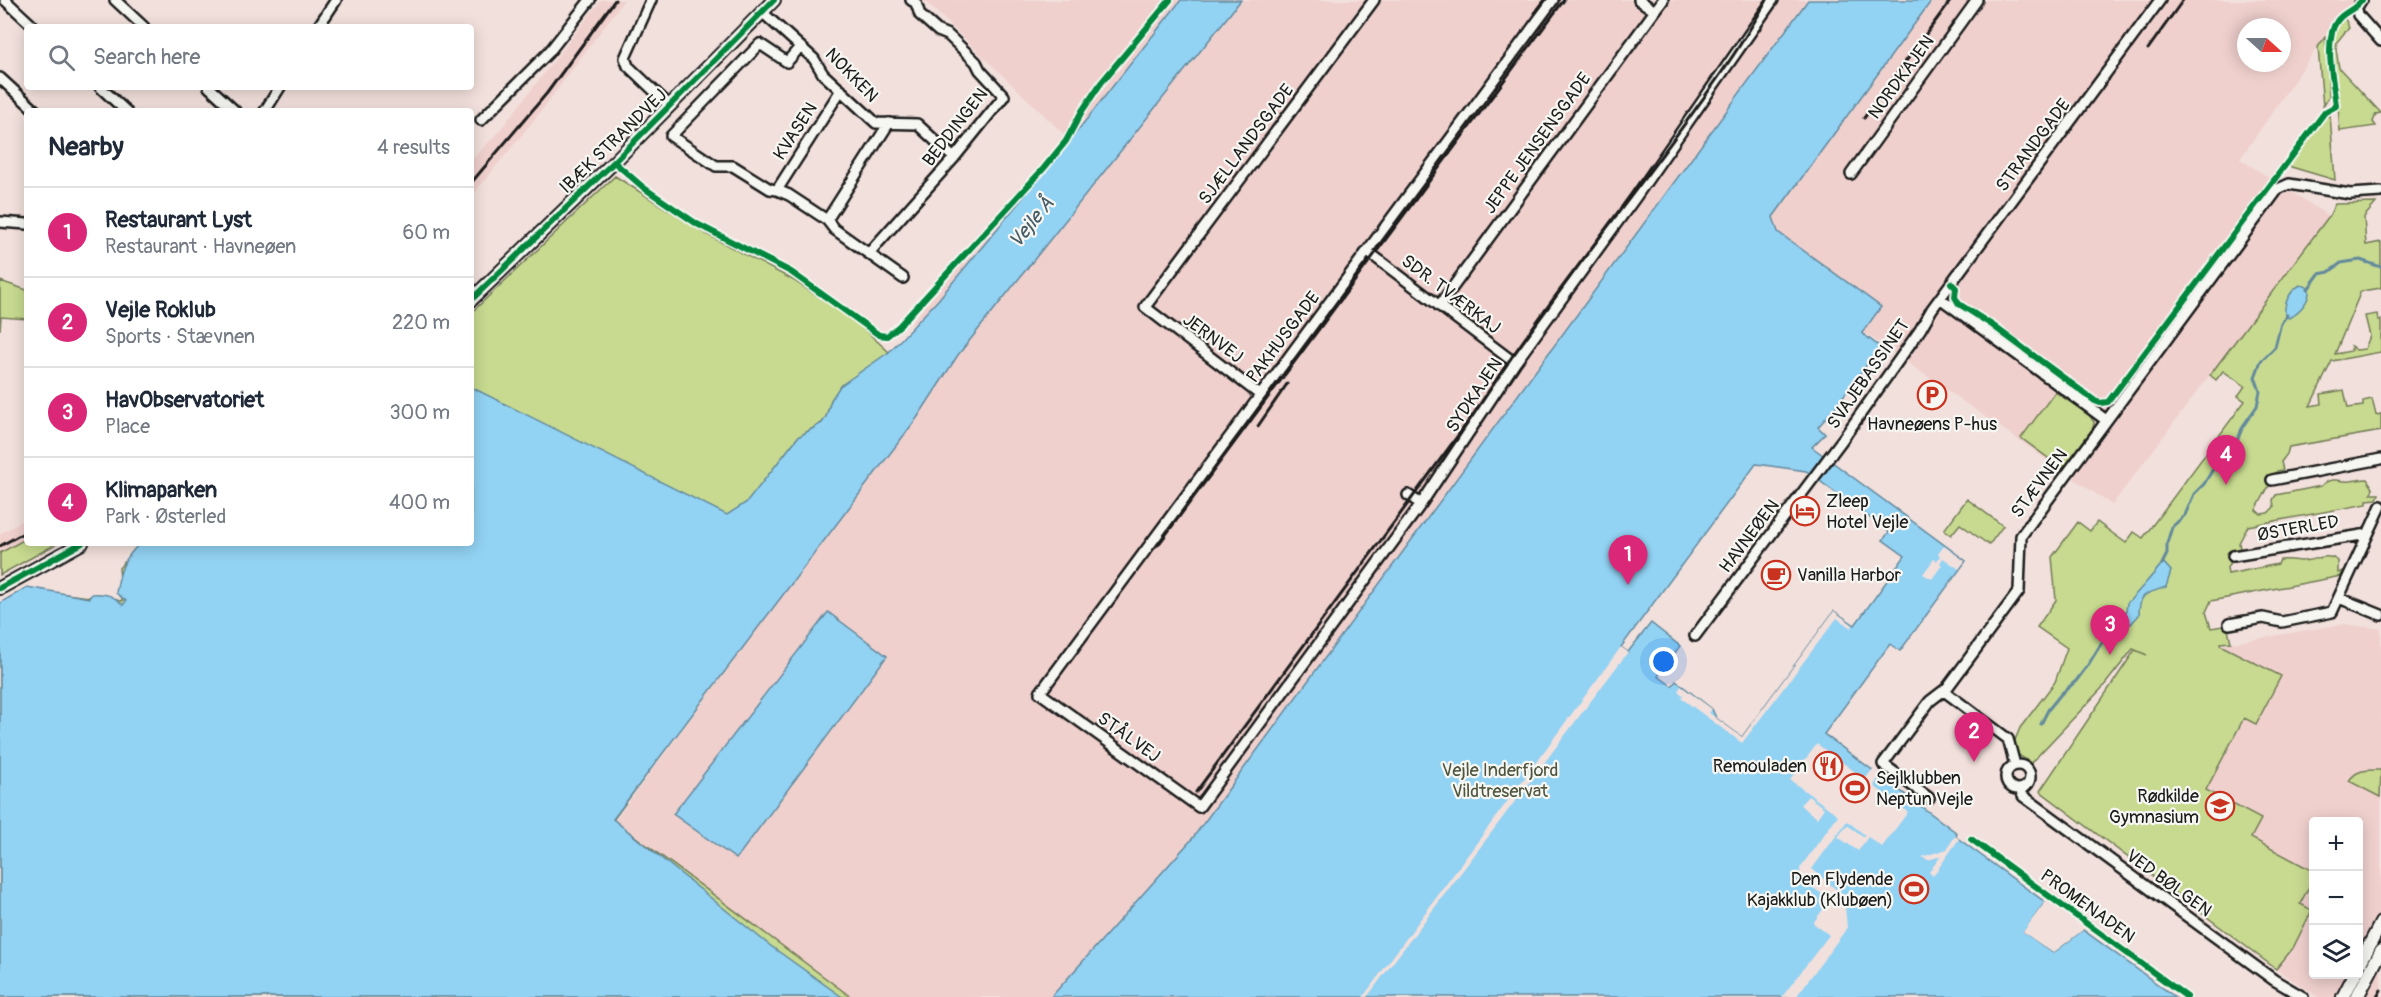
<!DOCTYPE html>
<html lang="en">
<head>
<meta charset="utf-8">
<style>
  :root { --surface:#fff; --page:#f6f6f7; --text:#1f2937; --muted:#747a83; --line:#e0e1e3; --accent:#db2777 }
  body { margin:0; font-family:Pangolin,sans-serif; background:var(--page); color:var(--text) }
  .controls { position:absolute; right:18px; bottom:18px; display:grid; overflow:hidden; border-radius:6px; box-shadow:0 3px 15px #0003 }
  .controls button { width:54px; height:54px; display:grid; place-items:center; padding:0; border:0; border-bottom:2px solid var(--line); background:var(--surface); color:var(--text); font:30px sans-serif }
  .compass { position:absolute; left:2237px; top:18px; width:54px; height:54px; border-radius:50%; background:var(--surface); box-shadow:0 3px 15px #0003; rotate:111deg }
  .you { position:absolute; left:1664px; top:662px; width:21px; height:21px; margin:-15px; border:4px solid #fff; border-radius:50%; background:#1a73e8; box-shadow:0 0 0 9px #1a73e833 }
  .badge { display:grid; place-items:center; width:39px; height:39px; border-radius:50%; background:var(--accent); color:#fff; font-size:20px; font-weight:700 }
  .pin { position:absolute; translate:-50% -50px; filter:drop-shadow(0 2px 3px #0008) }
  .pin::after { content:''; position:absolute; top:32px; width:21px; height:18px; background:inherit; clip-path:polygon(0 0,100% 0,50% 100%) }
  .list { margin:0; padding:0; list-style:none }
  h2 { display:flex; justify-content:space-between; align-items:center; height:78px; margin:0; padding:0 24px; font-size:26px }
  h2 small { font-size:20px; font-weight:400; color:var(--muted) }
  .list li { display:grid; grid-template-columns:39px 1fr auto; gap:18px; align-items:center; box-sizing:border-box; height:90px; padding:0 24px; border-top:2px solid var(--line) }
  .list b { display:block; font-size:22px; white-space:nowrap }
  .list p { margin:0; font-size:20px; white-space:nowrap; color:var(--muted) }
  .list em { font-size:20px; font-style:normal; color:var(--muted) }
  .icon { flex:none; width:33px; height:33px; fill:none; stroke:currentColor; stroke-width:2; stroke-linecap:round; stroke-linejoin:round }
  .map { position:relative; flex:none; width:2381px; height:997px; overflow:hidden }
  .search { position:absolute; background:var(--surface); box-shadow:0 3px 15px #0003; left:24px; top:24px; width:450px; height:66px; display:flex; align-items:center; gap:15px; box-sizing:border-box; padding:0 21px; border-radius:6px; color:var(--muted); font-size:22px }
  .panel { position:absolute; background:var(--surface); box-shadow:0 3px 15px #0003; left:24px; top:108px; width:450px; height:438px; border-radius:6px }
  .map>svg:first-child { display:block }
  .built { fill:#efd0cd; fill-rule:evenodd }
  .green { fill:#c7da8f; stroke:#727b56; stroke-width:1.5; fill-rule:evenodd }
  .water { fill:#92d2f3; stroke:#63899d; stroke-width:1.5; fill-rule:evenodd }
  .pier { fill:#f2e0dc }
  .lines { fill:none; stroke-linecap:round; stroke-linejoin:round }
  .stream { stroke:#63899d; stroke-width:3 }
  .minor-casing { stroke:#1c1c1c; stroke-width:14 }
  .tertiary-casing { stroke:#1c1c1c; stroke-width:16 }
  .minor { stroke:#f6f6f2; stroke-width:9 }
  .tertiary { stroke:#f6f6f2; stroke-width:12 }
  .rail { stroke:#1c1c1c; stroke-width:3 }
  .cycleway-casing { stroke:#f6f6f2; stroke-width:10 }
  .cycleway { stroke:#00873e; stroke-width:6 }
  .labels { text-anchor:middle; stroke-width:4.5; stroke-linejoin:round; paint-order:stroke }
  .street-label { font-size:18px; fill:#1c1c1c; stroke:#f6f6f2 }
  .poi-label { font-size:18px; fill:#1c1c1c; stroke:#f6f6f2; text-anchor:start }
  .park-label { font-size:18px; fill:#4f553e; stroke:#f6f6f2 }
  .water-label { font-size:20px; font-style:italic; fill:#455c67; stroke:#f6f6f2 }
</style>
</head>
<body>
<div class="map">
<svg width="2381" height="997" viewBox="0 0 2381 997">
  <rect width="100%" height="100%" fill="#f2e0dc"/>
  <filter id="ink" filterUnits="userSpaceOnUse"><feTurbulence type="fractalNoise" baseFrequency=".0167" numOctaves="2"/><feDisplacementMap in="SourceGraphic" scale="12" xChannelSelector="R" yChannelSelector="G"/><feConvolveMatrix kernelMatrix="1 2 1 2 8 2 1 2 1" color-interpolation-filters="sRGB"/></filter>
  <g filter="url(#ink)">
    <path class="built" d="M 601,0 L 624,0 L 538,115 L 471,197 L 471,161 L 501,129 Z
      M 924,0 L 2355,0 L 2329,30 L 2240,159 L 2329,216 L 2112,505 L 1865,333 L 1807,407 L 1166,997 L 850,997 L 613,823 L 954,363 L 911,323 L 1068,138 ZM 2246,27 L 2282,27 L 2282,63 L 2246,63 Z
      M 27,518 L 27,538 L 0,553 L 0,534 Z
      M 2344,624 L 2381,629 L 2381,919 L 2359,957 L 2358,822 L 2314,822 L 2314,974 L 2348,975 L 2335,997 L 2318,997 L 2276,969 L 2040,792 L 2135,650 L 2201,681 L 2220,645 Z
      M 2381,966 L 2381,997 L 2365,997 Z"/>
    <path class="green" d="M 2344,17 L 2349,27 L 2337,42 L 2336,49 L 2339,68 L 2381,113 L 2376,114 L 2373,122 L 2376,126 L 2340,131 L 2333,43 L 2337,26 Z
      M 2325,37 L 2329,96 L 2323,106 L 2318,47 Z
      M 2330,115 L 2335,180 L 2288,166 L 2324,119 Z
      M 615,176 L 706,234 L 793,280 L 854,320 L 889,352 L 888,353 L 934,385 L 613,820 L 851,997 L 0,997 L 0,604 L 25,589 L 122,601 L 119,568 L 142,543 L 471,543 L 471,313 ZM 842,384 L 831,421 L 764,481 L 798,437 L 822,423 L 826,417 L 831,400 Z
      M 2376,203 L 2364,217 L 2366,245 L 2381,242 L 2381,288 L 2361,291 L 2335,354 L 2351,351 L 2351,346 L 2356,350 L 2365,349 L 2370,336 L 2365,316 L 2377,314 L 2378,320 L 2381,320 L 2381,352 L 2332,361 L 2310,406 L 2322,404 L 2321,394 L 2344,390 L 2348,408 L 2363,406 L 2363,401 L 2372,399 L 2376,415 L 2381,414 L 2381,431 L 2289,447 L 2287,454 L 2281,462 L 2283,470 L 2277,471 L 2256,510 L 2261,514 L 2268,513 L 2274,507 L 2273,500 L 2276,495 L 2321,486 C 2329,478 2336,480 2345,481 C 2352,482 2360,479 2367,479 L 2373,488 L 2371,494 L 2379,494 L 2377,499 L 2367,500 L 2367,504 L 2248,526 L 2239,543 L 2240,548 L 2237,549 L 2227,568 L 2228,574 L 2278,564 L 2280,560 C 2288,559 2292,560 2300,561 C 2313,562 2326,551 2338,561 L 2338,573 L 2343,571 L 2341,576 L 2211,601 L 2206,612 L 2211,628 L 2223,626 L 2228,629 L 2231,642 L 2220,643 L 2220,645 L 2281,676 L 2256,724 L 2244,718 L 2206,790 L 2261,819 L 2251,838 L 2313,871 L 2313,879 L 2300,904 L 2312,910 L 2293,948 L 2276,969 L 2040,791 L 2135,650 L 2147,655 L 2133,649 L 2103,687 L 2031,763 L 2017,754 L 2013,745 L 2020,728 L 2055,682 L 2067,648 L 2037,627 L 2056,600 L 2052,557 L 2078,522 L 2090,531 L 2097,522 L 2126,543 L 2134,532 L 2143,538 L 2245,401 L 2238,396 L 2245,386 L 2223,371 L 2216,380 L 2210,375 L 2329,216 L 2335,204 Z
      M 0,281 L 27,290 L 27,319 L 1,317 L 0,330 Z
      M 2055,392 L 2089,415 L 2094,422 L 2093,428 L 2063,469 L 2021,438 Z
      M 1967,499 L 2003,526 L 1989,545 L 1960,524 L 1951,535 L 1944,530 Z
      M 27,538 L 27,543 L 58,543 L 0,575 L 0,553 Z
      M 2381,770 L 2380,797 L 2349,781 C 2356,769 2368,770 2381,770 Z"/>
    <path class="water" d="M 1181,0 L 1241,0 L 958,355 L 917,418 L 613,819 L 768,944 L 842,997 L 0,997 L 0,603 L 27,587 L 89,598 L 92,594 C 106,593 113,595 123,605 L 126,601 L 116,593 C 120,569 123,560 140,543 L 471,543 L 471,387 L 727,515 L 747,502 L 798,437 L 822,423 L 826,417 L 831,400 L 840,386 L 889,352 L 938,300 L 1056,158 Z
      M 1808,0 L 1932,0 L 1773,217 L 1778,232 L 1881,307 L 1862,333 L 1880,347 L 1833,410 L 1818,427 L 1825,434 L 1812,447 L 1966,561 L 1900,651 L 1890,644 L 1824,734 L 1957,833 L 1956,837 L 2045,902 L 2024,932 L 2053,953 L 2083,930 L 2175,997 L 1051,997 L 1192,839 ZM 1756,464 L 1806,471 L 1889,532 L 1883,540 L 1905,556 L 1855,625 L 1834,611 L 1742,737 L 1716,718 L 1712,709 L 1676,681 L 1672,686 L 1658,676 L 1680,646 L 1651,623 L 1628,652 L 1621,647 Z
      M 2300,285 L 2309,287 C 2311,301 2300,311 2289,318 L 2286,317 C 2282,305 2289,292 2300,285 Z
      M 2163,562 L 2171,571 L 2166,587 C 2147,594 2139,592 2139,615 L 2131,624 L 2125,621 L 2127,603 C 2131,600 2160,567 2163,562 Z
      M 828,612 L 887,656 L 736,859 L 673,814 Z"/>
    <path class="pier" d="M 1944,546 L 1965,561 L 1959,569 L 1943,558 L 1940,563 L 1942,565 L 1932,579 L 1923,574 L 1934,559 L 1937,561 L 1940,556 L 1938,554 Z
      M 1834,611 L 1853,625 L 1851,628 L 1837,618 L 1742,743 L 1681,698 L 1683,695 L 1678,691 L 1681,686 L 1712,709 L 1709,713 L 1742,737 Z
      M 1621,647 L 1628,652 L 1367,997 L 1363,997 Z
      M 1817,744 L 1865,779 L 1873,769 L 1880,775 L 1874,786 L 1908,812 L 1882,847 L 1868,837 L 1858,851 L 1838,837 L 1847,825 L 1863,836 L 1865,835 L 1847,821 L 1812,869 L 1844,896 L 1847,928 L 1796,997 L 1782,997 L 1829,935 L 1813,923 L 1830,900 L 1801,879 L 1800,868 L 1838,815 L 1790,780 Z
      M 1808,796 L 1824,808 L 1817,818 L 1800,805 Z
      M 1955,836 L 1959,839 L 1933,876 L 1929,872 L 1941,856 L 1928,860 L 1922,857 L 1947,849 Z
      M 2045,902 L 2047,904 L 2027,931 L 2053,950 L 2080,928 L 2083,930 L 2053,953 L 2023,932 Z"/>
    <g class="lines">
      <path class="stream" d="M 2308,289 L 2319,274 L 2329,272 L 2341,263 L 2360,260 L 2381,267
        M 2162,564 L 2167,554 L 2167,543 L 2172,527 L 2185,515 L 2194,494 L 2204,484 L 2213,469 L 2224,460 L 2235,446 L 2243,426 L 2257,406 L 2260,391 L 2255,377 L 2261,361 L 2275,347 L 2281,323 L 2287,315
        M 2041,724 L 2048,710 L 2061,694 L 2076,681 L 2088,665 L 2104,639 L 2117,630 L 2126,619"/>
      <g class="minor-casing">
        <path id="minor" d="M 5,0 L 34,27
          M 115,0 L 144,27
          M 651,0 L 625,58 L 628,66 L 670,106
          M 1553,0 L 1040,693 L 1199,807 L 1421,504 L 1515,363 L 1635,198 L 1773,0
          M 1639,0 L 1655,11
          M 2362,0 L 2357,8 L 2358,15 L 2381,41
          M 762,12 L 814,59 L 823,74 L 876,123 L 917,124 L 954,158
          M 318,27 L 336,0
          M 800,47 L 787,62 L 760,44 L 671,136 L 716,166 L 733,166 L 770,189 L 777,190 L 789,195 L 827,220 L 834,229 L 903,278
          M 0,78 L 36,111
          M 100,87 L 126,111
          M 209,87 L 235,111
          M 265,111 L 280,87
          M 481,120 L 549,52 L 590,0
          M 1851,174 L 1977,0
          M 777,190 L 841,90
          M 827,220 L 889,123
          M 0,222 L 27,224
          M 1367,251 L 1515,363
          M 869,253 L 954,158 L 1004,96 L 980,70 L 976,62 L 948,35 L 938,31 L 920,15 L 916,3 L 911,0
          M 1940,298 L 2106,420
          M 1439,306 L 1663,0
          M 1260,395 L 1145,307 L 1374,0
          M 2272,480 L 2381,459
          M 1408,495 L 1421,504
          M 2233,556 L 2368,534
          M 2339,598 L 2381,615
          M 2229,624 L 2263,618 L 2282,622 L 2332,612 L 2381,506
          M 1695,636 L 1842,440 L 1920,330 L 1932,309 L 2160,0
          M 1944,691 L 2008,739 L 2015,765
          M2006 777a12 12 0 1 1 24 0a12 12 0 1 1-24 0Z
          M 2020,789 L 2023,796 L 2274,980 L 2303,997
          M 1929,798 L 1883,764 L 1930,701 L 1947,688 L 2019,591 L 2021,536 L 2278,189 L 2289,184 L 2350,194 L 2381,192"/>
      </g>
      <g class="tertiary-casing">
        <path id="tertiary" d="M 471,300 L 614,162 L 774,0
          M 0,588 L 82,543
          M 2358,967 L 2381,923
          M 2343,997 L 2355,974
          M 2357,997 L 2381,951"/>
      </g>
      <use href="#minor" class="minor"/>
      <use href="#tertiary" class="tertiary"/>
      <path class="rail" d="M 1535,13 L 1545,0
        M 2148,49 L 2183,0
        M 1864,118 L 1951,0
        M 471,183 L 547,93 L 615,0
        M 1258,426 L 1287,384
        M 1158,545 L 1564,0
        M 0,546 L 27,531
        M 1196,792 L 1473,415 C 1531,324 1600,238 1664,152 C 1701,102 1737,54 1767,0
        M 2377,997 L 2381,990"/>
      <g class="cycleway-casing">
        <path id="cycleway" d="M 614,162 L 644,188 L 697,224 L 791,272 L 879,335 L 887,336 L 899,326 L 1044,168 L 1066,141 L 1082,111 L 1101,83 L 1170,0
          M 1951,283 L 1956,288 L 1955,297 L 1959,304 L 1992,325 L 2095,401 L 2100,403 L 2108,402 L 2325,112 L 2336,106 C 2334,84 2323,40 2337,21 C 2344,11 2354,11 2362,0
          M 471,300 L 614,162 L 774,0
          M 0,588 L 82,543
          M 1971,839 L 2187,997"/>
      </g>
      <use href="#cycleway" class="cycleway"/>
    </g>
  </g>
  <defs>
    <g id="parking-ring" transform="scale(1.5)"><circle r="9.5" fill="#f6f6f2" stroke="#c8321e" stroke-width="1.5"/><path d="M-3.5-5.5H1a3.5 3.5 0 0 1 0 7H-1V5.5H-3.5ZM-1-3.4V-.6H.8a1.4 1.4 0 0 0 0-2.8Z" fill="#c8321e"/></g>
    <g id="hotel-ring" transform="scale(1.5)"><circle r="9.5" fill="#f6f6f2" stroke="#c8321e" stroke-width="1.5"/><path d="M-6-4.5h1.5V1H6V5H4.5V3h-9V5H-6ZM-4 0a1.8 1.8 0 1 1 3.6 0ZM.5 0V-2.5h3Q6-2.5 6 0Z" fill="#c8321e"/></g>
    <g id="cafe-ring" transform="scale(1.5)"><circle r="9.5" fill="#f6f6f2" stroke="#c8321e" stroke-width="1.5"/><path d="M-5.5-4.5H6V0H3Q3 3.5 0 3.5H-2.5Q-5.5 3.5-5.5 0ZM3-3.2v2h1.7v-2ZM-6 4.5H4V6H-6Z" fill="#c8321e"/></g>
    <g id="restaurant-ring" transform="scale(1.5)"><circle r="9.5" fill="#f6f6f2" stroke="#c8321e" stroke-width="1.5"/><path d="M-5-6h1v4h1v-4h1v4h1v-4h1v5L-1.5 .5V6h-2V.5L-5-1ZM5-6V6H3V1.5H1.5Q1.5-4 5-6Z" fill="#c8321e"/></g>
    <g id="stadium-ring" transform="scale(1.5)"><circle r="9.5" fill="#f6f6f2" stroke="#c8321e" stroke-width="1.5"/><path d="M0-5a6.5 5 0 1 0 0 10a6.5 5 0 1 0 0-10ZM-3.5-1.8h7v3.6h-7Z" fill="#c8321e"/></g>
    <g id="school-ring" transform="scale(1.5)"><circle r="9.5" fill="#f6f6f2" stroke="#c8321e" stroke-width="1.5"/><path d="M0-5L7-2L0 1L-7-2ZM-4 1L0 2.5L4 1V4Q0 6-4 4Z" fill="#c8321e"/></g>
  </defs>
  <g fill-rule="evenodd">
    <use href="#parking-ring" x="1932" y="395"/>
    <use href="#hotel-ring" x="1805" y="511"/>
    <use href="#cafe-ring" x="1776" y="575"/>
    <use href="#restaurant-ring" x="1828" y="766"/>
    <use href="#stadium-ring" x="1855" y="788"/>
    <use href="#school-ring" x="2220" y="806"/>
    <use href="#stadium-ring" x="1914" y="889"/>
  </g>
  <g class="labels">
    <g class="street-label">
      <text transform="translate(852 75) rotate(46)" y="6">NOKKEN</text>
      <text transform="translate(1901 77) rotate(-54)" y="6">NORDKAJEN</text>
      <text transform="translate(955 127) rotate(-52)" y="6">BEDDINGEN</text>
      <text transform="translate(795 131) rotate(-57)" y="6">KVASEN</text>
      <text transform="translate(613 141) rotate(-44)" y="6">IBÆK STRANDVEJ</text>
      <text transform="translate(1537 143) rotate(-54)" y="6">JEPPE JENSENSGADE</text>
      <text transform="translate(1246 144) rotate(-53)" y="6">SJÆLLANDSGADE</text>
      <text transform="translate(2033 145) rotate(-53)" y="6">STRANDGADE</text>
      <text transform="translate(1451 294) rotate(37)" y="6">SDR. TVÆRKAJ</text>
      <text transform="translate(1283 337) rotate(-53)" y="6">PAKHUSGADE</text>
      <text transform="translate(1213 338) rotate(37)" y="6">JERNVEJ</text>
      <text transform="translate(1868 374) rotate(-55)" y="6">SVAJEBASSINET</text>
      <text transform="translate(1474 395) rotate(-56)" y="6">SYDKAJEN</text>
      <text transform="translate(2039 483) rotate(-53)" y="6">STÆVNEN</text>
      <text transform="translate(2298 528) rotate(-10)" y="6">ØSTERLED</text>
      <text transform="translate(1749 536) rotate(-53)" y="6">HAVNEØEN</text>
      <text transform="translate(1129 737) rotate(36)" y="6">STÅLVEJ</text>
      <text transform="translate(2169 883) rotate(36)" y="6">VED BØLGEN</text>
      <text transform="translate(2088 906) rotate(36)" y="6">PROMENADEN</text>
    </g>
    <g class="poi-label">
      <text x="1932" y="430" text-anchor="middle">Havneøens P-hus</text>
      <text x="1826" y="507">Zleep<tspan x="1826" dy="21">Hotel Vejle</tspan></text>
      <text x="1797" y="581">Vanilla Harbor</text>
      <text x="1807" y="772" text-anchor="end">Remouladen</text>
      <text x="1876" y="784">Sejlklubben<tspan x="1876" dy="21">Neptun Vejle</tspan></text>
      <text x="2199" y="802" text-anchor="end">Rødkilde<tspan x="2199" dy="21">Gymnasium</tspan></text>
      <text x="1893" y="885" text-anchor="end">Den Flydende<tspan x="1893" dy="21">Kajakklub (Klubøen)</tspan></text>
    </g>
    <g class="park-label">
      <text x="1500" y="776">Vejle Inderfjord<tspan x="1500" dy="21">Vildtreservat</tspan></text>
    </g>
    <g class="water-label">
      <text transform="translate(1031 222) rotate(-51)" y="7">Vejle Å</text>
    </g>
  </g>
</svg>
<div class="controls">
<button>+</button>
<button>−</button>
<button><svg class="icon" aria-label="layers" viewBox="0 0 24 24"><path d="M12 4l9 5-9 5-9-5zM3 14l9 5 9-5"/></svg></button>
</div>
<svg class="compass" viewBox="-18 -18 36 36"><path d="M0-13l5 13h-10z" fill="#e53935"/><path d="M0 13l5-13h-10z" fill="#747a83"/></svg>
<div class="you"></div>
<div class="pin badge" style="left:1628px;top:585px">1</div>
<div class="pin badge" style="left:1974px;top:762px">2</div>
<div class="pin badge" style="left:2110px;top:655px">3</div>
<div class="pin badge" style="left:2226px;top:485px">4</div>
<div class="search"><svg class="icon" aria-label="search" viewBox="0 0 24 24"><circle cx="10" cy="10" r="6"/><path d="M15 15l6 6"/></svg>Search here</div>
<section class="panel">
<h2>Nearby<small>4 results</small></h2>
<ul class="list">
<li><span class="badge">1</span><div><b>Restaurant Lyst</b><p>Restaurant · Havneøen</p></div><em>60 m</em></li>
<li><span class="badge">2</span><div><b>Vejle Roklub</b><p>Sports · Stævnen</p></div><em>220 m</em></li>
<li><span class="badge">3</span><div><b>HavObservatoriet</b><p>Place</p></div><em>300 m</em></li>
<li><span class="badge">4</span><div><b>Klimaparken</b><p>Park · Østerled</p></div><em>400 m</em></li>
</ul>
</section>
</div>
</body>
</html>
